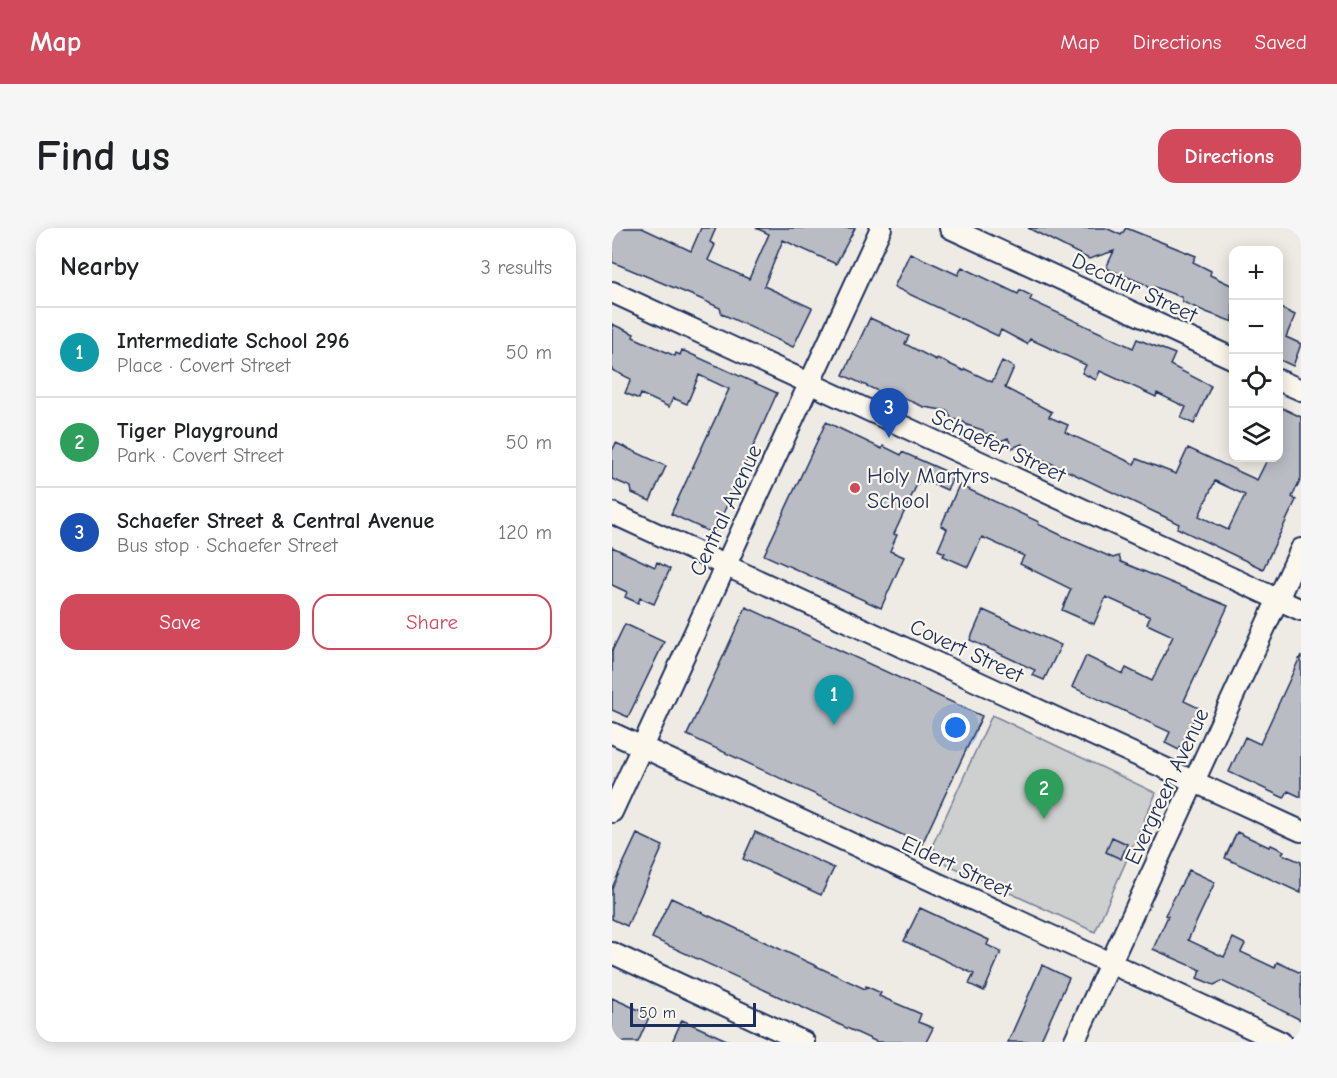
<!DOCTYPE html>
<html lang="en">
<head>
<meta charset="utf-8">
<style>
  :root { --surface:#fff; --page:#f6f6f6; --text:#202124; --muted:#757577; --line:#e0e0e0; --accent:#d1495b }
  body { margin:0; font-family:"Comic Neue",sans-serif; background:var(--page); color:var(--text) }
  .controls { position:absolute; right:18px; top:18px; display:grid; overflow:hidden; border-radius:12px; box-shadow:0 3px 15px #0003 }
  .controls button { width:54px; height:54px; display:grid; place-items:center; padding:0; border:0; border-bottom:2px solid var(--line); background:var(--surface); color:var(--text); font:30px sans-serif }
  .scale { position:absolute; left:18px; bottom:15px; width:126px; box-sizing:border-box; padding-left:6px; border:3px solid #1b2f5e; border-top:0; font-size:16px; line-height:21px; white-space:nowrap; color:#1b2f5e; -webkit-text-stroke:4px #fbf7ec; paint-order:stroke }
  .you { position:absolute; left:344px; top:500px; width:21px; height:21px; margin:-15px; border:4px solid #fff; border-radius:50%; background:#1a73e8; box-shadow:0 0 0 9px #1a73e833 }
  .badge { display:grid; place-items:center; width:39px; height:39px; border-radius:50%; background:var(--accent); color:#fff; font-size:20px; font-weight:700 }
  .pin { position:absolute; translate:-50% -50px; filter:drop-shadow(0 2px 3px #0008) }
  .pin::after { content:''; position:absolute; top:32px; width:21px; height:18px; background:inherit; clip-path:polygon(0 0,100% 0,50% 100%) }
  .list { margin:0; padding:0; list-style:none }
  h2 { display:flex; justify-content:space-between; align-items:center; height:78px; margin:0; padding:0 24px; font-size:26px }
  h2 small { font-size:20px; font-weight:400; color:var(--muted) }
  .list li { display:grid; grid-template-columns:39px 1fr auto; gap:18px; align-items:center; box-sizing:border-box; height:90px; padding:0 24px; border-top:2px solid var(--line) }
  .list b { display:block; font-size:22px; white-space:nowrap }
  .list p { margin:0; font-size:20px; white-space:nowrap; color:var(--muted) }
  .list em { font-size:20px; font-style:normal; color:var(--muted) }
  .actions { display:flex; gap:12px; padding:18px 24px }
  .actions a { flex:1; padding:14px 0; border:2px solid var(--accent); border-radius:18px; text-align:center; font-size:21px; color:var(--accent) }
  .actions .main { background:var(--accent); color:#fff }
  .icon { flex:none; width:33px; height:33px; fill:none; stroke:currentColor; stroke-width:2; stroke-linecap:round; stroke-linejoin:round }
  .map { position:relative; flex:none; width:689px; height:814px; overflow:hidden; border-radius:18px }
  header { display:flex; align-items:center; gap:36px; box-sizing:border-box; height:84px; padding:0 30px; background:var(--accent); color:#fff }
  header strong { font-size:28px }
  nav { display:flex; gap:33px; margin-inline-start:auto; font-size:21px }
  .intro { display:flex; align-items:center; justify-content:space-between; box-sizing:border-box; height:144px; padding:0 36px }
  h1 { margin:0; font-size:42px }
  .button { padding:15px 27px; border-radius:18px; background:var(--accent); color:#fff; font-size:21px; font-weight:700 }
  main { display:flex; gap:36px; padding:0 36px }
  aside { flex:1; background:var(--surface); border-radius:18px; box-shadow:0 3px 15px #0003 }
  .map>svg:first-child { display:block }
  .green { fill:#cecfcf; stroke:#747f96; stroke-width:1.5 }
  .building { fill:#b9bcc3; stroke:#1b2f5e; stroke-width:1.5; fill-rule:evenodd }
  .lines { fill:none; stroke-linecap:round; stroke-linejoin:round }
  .street-casing { stroke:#1b2f5e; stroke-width:24 }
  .street { stroke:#fbf7ec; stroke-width:20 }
  .poi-dot { fill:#d1495b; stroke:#fbf7ec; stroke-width:2 }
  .labels { text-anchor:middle; stroke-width:4.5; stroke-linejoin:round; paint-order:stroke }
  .street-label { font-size:22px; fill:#1b2f5e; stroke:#fbf7ec }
  .poi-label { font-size:22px; fill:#1b2f5e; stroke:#fbf7ec; text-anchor:start }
</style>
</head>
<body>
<header>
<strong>Map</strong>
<nav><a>Map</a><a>Directions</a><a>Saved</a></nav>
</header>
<div class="intro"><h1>Find us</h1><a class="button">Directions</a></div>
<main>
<aside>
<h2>Nearby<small>3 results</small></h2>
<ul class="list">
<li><span class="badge" style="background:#0f9aa8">1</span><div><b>Intermediate School 296</b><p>Place · Covert Street</p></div><em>50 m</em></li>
<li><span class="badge" style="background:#2e9e5b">2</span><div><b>Tiger Playground</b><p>Park · Covert Street</p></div><em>50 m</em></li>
<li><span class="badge" style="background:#1a4fb4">3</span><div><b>Schaefer Street &amp; Central Avenue</b><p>Bus stop · Schaefer Street</p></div><em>120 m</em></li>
</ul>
<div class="actions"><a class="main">Save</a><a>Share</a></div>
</aside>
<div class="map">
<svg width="689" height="814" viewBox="0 0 689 814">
  <rect width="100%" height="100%" fill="#eeebe4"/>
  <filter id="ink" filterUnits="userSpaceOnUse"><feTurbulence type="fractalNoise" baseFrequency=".0167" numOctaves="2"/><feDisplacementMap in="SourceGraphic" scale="12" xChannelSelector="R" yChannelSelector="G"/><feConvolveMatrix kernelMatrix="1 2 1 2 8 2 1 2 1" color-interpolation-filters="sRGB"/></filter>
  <g filter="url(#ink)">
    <path class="green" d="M 380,487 L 544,565 L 483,704 L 326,632 L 321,616 Z"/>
    <path class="building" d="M 0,0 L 30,0 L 79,23 L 89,0 L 104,0 L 98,14 L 103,17 L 96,32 L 137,51 L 157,6 L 144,0 L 243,0 L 224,36 L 171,12 L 152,58 L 200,80 L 181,119 L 110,86 L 108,80 L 89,71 L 0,34 Z
      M 416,0 L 494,0 L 509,7 L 514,0 L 584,28 L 581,34 L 599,43 L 598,47 L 621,58 L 621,94 L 594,84 L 571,74 L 569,69 L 543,59 L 536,60 L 535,57 L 494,40 L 502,23 L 477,31 Z
      M 298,25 L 346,47 L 350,39 L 406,66 L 408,62 L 420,68 L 418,72 L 521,120 L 525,111 L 563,126 L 558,137 L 599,158 L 582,196 L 569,190 L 574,179 L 545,165 L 544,169 L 488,143 L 484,152 L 470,145 L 474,137 L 431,117 L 418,111 L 415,116 L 389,102 L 386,108 L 282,59 Z
      M 666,79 L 683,87 L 674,109 L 689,116 L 681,138 L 666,131 Z
      M 258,90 L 297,108 L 293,116 L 324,132 L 325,130 L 352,143 L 353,141 L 380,154 L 390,133 L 402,139 L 393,160 L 440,184 L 437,189 L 456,197 L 453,204 L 522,236 L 525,231 L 564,246 L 576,220 L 645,252 L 656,230 L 666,230 L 666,178 L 689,189 L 689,250 L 680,269 L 684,272 L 651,341 L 565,300 L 567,296 L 553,289 L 413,223 L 410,216 L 400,220 L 396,210 L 386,214 L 383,205 L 372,206 L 371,202 L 355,197 L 348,191 L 340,192 L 336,183 L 312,179 L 284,167 L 283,171 L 231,147 ZM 603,253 L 633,267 L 616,302 L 587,288 Z
      M 0,96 L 22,106 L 21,109 L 63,128 L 64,125 L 68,127 L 70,122 L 165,165 L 102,306 L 59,286 L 117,161 L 87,147 L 75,176 L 61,170 L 57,179 L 29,166 L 27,171 L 13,165 L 19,151 L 0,142 Z
      M 214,194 L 270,221 L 271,218 L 289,227 L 290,224 L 342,247 L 335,262 L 308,250 L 282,306 L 285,307 L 278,323 L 292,329 L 269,380 L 152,327 Z
      M 4,215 L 54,238 L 38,273 L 20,265 L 19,259 L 0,251 L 0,223 Z
      M 347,257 L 427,294 L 426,296 L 453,309 L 501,330 L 507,328 L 509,334 L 616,378 L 572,473 L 587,480 L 567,522 L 553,515 L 558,504 L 460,459 L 474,428 L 511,446 L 514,440 L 540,453 L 561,408 L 535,396 L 538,389 L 494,369 L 482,396 L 450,382 L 459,361 L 408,336 L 412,328 L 370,309 L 356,339 L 331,328 L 333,325 L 326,322 L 335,301 L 329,298 Z
      M 0,319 L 43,339 L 45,334 L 58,341 L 42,376 L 28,370 L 26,375 L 13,369 L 15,364 L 0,357 Z
      M 134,379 L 370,488 L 310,616 L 75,507 Z
      M 371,382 L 449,417 L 432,452 L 420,447 L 423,442 L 358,412 Z
      M 13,396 L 52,414 L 16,489 L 0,482 L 0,423 Z
      M 689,427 L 689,569 L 676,563 L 672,570 L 617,544 L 633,509 L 648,516 Z
      M 143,604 L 222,640 L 209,667 L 131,631 Z
      M 625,604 L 657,619 L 659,617 L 672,623 L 670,626 L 689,634 L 689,665 L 613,630 Z
      M 25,606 L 51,618 L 15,698 L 0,691 L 0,660 Z
      M 500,609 L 515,616 L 509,631 L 494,624 Z
      M 577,642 L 603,654 L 576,712 L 612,729 L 621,710 L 633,716 L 629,724 L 663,740 L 665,734 L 689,745 L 689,792 L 610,753 L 602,757 L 585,750 L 589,742 L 541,721 L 556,688 L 553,687 Z
      M 59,670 L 253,761 L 254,758 L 269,765 L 267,768 L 309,786 L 306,794 L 321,800 L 314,814 L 265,814 L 40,710 Z
      M 308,680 L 377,712 L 375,717 L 389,724 L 372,763 L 357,756 L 362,746 L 292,713 Z
      M 430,737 L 457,750 L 428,814 L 396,814 Z
      M 0,770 L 38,787 L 26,814 L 7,814 L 0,811 Z
      M 70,792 L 90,801 L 119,814 L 60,814 Z"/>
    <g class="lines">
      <g class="street-casing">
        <path id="street" d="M 338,0 L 622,131
          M 0,64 L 689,382
          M 666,152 L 689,162
          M 0,285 L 689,603
          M 0,505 L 669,814
          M 0,584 L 269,0
          M 0,725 L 192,814
          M 462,814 L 689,321"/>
      </g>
      <use href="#street" class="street"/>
    </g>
  </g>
  <circle class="poi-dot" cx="243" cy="260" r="6"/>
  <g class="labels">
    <g class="street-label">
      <text transform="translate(523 59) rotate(25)" y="8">Decatur Street</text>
      <text transform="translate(387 217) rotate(25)" y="8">Schaefer Street</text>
      <text transform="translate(113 282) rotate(-65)" y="8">Central Avenue</text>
      <text transform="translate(355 422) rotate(25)" y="8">Covert Street</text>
      <text transform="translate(554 558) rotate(-65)" y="8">Evergreen Avenue</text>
      <text transform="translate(345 638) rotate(25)" y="8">Eldert Street</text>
    </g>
    <g class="poi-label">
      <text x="255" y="255">Holy Martyrs<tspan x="255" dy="25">School</tspan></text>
    </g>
  </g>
</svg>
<div class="controls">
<button>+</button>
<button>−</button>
<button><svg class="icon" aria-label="locate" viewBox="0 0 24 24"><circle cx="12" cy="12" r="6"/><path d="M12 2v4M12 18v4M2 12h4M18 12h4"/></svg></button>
<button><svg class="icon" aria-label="layers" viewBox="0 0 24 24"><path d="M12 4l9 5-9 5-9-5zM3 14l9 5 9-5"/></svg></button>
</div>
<div class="scale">50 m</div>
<div class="you"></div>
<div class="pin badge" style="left:222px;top:497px;background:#0f9aa8">1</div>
<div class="pin badge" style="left:432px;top:591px;background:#2e9e5b">2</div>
<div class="pin badge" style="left:277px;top:210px;background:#1a4fb4">3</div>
</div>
</main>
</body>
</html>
